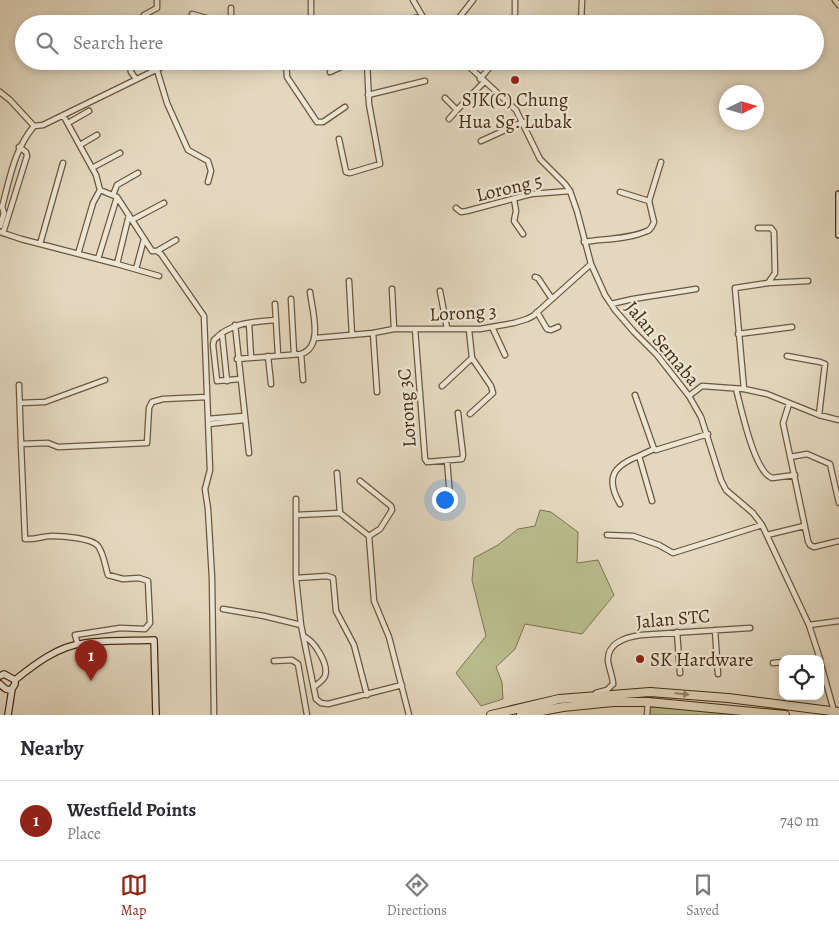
<!DOCTYPE html>
<html lang="en">
<head>
<meta charset="utf-8">
<style>
  :root { --surface:#fff; --page:#f7f7f7; --text:#2b2b33; --muted:#7c7c81; --line:#e1e1e2; --accent:#8f2418 }
  body { margin:0; font-family:Alegreya,serif; background:var(--page); color:var(--text) }
  .controls { position:absolute; right:15px; bottom:15px; display:grid; overflow:hidden; border-radius:10px; box-shadow:0 2px 8px #0003 }
  .controls button { width:45px; height:45px; display:grid; place-items:center; padding:0; border:0; border-bottom:1px solid var(--line); background:var(--surface); color:var(--text); font:25px sans-serif }
  .compass { position:absolute; left:719px; top:85px; width:45px; height:45px; border-radius:50%; background:var(--surface); box-shadow:0 2px 8px #0003; rotate:85deg }
  .you { position:absolute; left:444px; top:499px; width:18px; height:18px; margin:-12px; border:4px solid #fff; border-radius:50%; background:#1a73e8; box-shadow:0 0 0 8px #1a73e833 }
  .badge { display:grid; place-items:center; width:32px; height:32px; border-radius:50%; background:var(--accent); color:#fff; font-size:16px; font-weight:700 }
  .pin { position:absolute; translate:-50% -41px; filter:drop-shadow(0 1px 2px #0008) }
  .pin::after { content:''; position:absolute; top:26px; width:18px; height:15px; background:inherit; clip-path:polygon(0 0,100% 0,50% 100%) }
  .list { margin:0; padding:0; list-style:none }
  h2 { display:flex; justify-content:space-between; align-items:center; height:65px; margin:0; padding:0 20px; font-size:21px }
  h2 small { font-size:16px; font-weight:400; color:var(--muted) }
  .list li { display:grid; grid-template-columns:32px 1fr auto; gap:15px; align-items:center; box-sizing:border-box; height:80px; padding:0 20px; border-top:1px solid var(--line) }
  .list b { display:block; font-size:19px; white-space:nowrap }
  .list p { margin:0; font-size:16px; white-space:nowrap; color:var(--muted) }
  .list em { font-size:16px; font-style:normal; color:var(--muted) }
  .icon { flex:none; width:28px; height:28px; fill:none; stroke:currentColor; stroke-width:2; stroke-linecap:round; stroke-linejoin:round }
  .map { position:relative; flex:none; width:839px; height:715px; overflow:hidden }
  .search { position:absolute; background:var(--surface); box-shadow:0 2px 8px #0003; left:15px; right:15px; top:15px; height:55px; display:flex; align-items:center; gap:12px; box-sizing:border-box; padding:0 18px; border-radius:28px; color:var(--muted); font-size:19px }
  .sheet { height:145px; background:var(--surface) }
  nav { display:flex; justify-content:space-around; align-items:center; box-sizing:border-box; height:70px; border-top:1px solid var(--line); background:var(--surface); font-size:14px; color:var(--muted) }
  nav a { display:grid; justify-items:center; gap:2px }
  nav .on { color:var(--accent) }
  .map>svg:first-child { display:block }
  .green { fill:#b9bd8e; stroke:#7f7450 }
  .lines { fill:none; stroke-linecap:round; stroke-linejoin:round }
  .street-casing { stroke:#6c573c; stroke-width:7 }
  .secondary-casing { stroke:#452c11; stroke-width:8 }
  .highway-casing { stroke:#452c11; stroke-width:10 }
  .street { stroke:#ede6d5; stroke-width:4.5 }
  .secondary { stroke:#ede6d5; stroke-width:5.5 }
  .highway { stroke:#e3d8bf; stroke-width:8 }
  .oneway { fill:#948268 }
  .poi-dot { fill:#8f2418; stroke:#ede6d5; stroke-width:2 }
  .labels { text-anchor:middle; stroke-width:4.5; stroke-linejoin:round; paint-order:stroke }
  .poi-label { font-size:19px; fill:#452c11; stroke:#ede6d5 }
  .street-label { font-size:19px; fill:#452c11; stroke:#ede6d5 }
</style>
</head>
<body>
<div class="map">
<svg width="839" height="715" viewBox="0 0 839 715">
  <rect width="100%" height="100%" fill="#e3d8bf"/>
  <filter id="stains"><feTurbulence type="fractalNoise" baseFrequency=".004" numOctaves="4"/><feColorMatrix values="0 0 0 0 .2 0 0 0 0 .09 0 0 0 0 .02 0 0 0 .5 -.17"/></filter>
  <radialGradient id="worn" r=".72"><stop offset=".6" stop-color="#630" stop-opacity="0"/><stop offset="1" stop-color="#630" stop-opacity=".3"/></radialGradient>
  <path class="green" d="M 540,510 L 551,512 L 578,532 L 577,563 L 598,560 L 614,595 L 582,634 L 525,624 L 515,649 L 496,667 L 502,682 L 503,699 L 481,706 L 456,673 L 486,636 L 472,580 L 474,558 L 498,545 L 518,529 L 535,526 Z
    M 649,707 L 684,707 L 750,715 L 650,715 Z"/>
  <g class="lines">
    <g class="street-casing">
      <path id="street" d="M 311,0 L 311,24
        M 413,0 L 427,24
        M 835,0 L 839,5
        M 231,8 L 231,19 L 235,24
        M 192,14 L 228,24
        M 139,24 L 144,15 L 157,8 L 157,0
        M 379,24 L 421,17
        M 454,24 L 473,0
        M 515,24 L 515,0
        M 581,24 L 582,0
        M 129,61 L 131,72 L 136,79
        M 286,61 L 287,77 L 317,122 L 323,122 L 345,107
        M 463,61 L 516,110 L 540,159 L 565,184 L 570,191 L 577,211 L 591,264 L 605,295 L 615,310 L 634,332 L 657,355 L 689,396 L 701,417 L 721,480 L 726,490 L 753,513 L 762,525 L 809,625 L 820,659
        M 157,70 L 167,103 L 188,150 L 208,161 L 211,171 L 208,182
        M 330,72 L 341,67 L 343,61
        M 480,79 L 495,61
        M 0,92 L 10,100 L 34,126
        M 368,95 L 425,81
        M 445,98 L 457,110 L 484,82
        M 63,115 L 96,175 L 100,190 L 117,197 L 152,251 L 157,251 L 161,254 L 204,316 L 210,470 L 205,489 L 208,509 L 212,578 L 214,715
        M 449,119 L 457,110
        M 68,123 L 89,111
        M 339,139 L 346,172 L 350,173 L 380,164 L 369,104 L 367,61
        M 481,141 L 523,122
        M 80,145 L 97,135
        M 92,168 L 120,153
        M 620,192 L 649,201
        M 113,195 L 117,185 L 138,173
        M 514,199 L 516,211 L 514,221 L 523,234
        M 456,208 L 461,212 L 467,211 L 531,194 L 570,191
        M 132,220 L 164,203
        M 0,226 L 4,213 L 2,207 C 10,178 14,150 34,126 L 43,125 L 174,61
        M 758,228 L 771,228 L 774,232 L 775,273 L 768,283
        M 0,232 L 21,239 L 117,264 L 129,215
        M 3,233 L 27,156 L 26,152 L 19,147
        M 584,242 C 603,239 630,239 647,231 C 651,230 652,226 654,222 L 649,201 L 661,162
        M 40,244 L 63,163
        M 157,251 L 176,240
        M 78,254 L 93,203 L 100,190
        M 98,259 L 117,197
        M 117,264 L 159,276
        M 136,269 L 144,239
        M 535,277 L 538,278 L 552,299
        M 349,281 L 352,335
        M 392,289 L 394,329
        M 440,291 L 447,328
        M 291,299 L 294,354
        M 275,304 L 278,355
        M 611,304 L 633,299 L 696,289
        M 537,312 L 547,329 L 551,330 L 558,327
        M 249,323 L 251,358
        M 235,325 L 249,453
        M 492,327 L 505,355
        M 415,329 L 425,459 L 427,462 L 462,459 L 463,455 L 458,413
        M 469,330 L 472,358 L 491,386 L 493,393 L 470,414
        M 222,333 L 227,381
        M 373,333 L 377,392
        M 738,334 L 792,327
        M 316,338 L 373,333 L 394,329 L 480,329 L 514,323 L 527,319 L 533,316 L 591,264
        M 301,354 L 303,380
        M 268,356 L 271,384
        M 787,356 L 820,362 L 825,364 L 819,415
        M 237,359 L 301,354 C 324,347 312,310 310,292
        M 240,379 L 217,381 L 213,345 L 214,340 C 231,322 253,322 276,320
        M 19,385 L 21,444 L 48,443 L 58,447 L 147,443 L 149,408 L 152,402 L 163,399 L 207,397
        M 442,386 L 472,358
        M 736,389 C 741,407 754,472 772,478 L 795,475
        M 744,389 L 735,288 L 768,283 L 808,281
        M 635,395 L 654,449 L 656,450 L 708,434
        M 689,396 L 702,386 L 744,389 L 767,394 L 819,415 L 839,420
        M 20,403 L 45,402 L 105,380
        M 789,404 L 783,423 L 808,541 L 810,545 L 814,547 L 839,541
        M 208,419 L 243,416
        M 209,424 L 244,420
        M 21,444 L 25,539 C 35,540 43,536 52,536 C 62,536 92,538 98,546 C 104,554 105,566 108,575 L 123,579 L 139,578 L 148,581 L 150,623 L 145,629 L 120,628 L 75,635 L 78,645
        M 790,457 L 807,454 L 830,464 L 839,503
        M 447,461 L 451,508
        M 337,473 L 340,513
        M 360,481 L 391,506 L 392,510 L 380,529 L 369,536
        M 296,499 L 296,578 L 301,625 L 316,699 L 321,703 L 328,704 L 402,685
        M 652,501 L 639,456 L 654,449
        M 620,504 C 605,478 613,466 639,456
        M 296,515 L 340,513 L 369,536 L 374,601 L 389,637 L 409,715
        M 607,535 L 633,536 L 659,545 L 673,553 L 762,525
        M 767,535 L 804,526
        M 296,578 L 327,576 L 333,578 L 336,611 L 354,645 L 367,695
        M 223,609 L 264,616 L 301,625
        M 809,625 L 839,621
        M 715,630 L 718,674
        M 677,632 L 680,673
        M 303,636 C 314,640 329,664 325,676 C 323,681 317,684 314,687
        M 811,659 L 819,658
        M 274,661 L 292,660 L 298,664 L 307,715
        M 820,661 L 834,711
        M 773,663 L 783,662
        M 613,684 C 613,677 609,669 608,661 C 607,643 626,637 641,635 L 750,628
        M 596,693 L 607,690 L 613,684
        M 647,715 L 648,702"/>
    </g>
    <g class="secondary-casing">
      <path id="secondary" d="M 839,194 L 839,235
        M 0,676 L 4,674 L 15,680 L 15,684 L 12,689 C 7,691 4,688 0,684
        M 15,680 C 35,664 58,646 85,643 C 108,640 131,641 154,640 L 156,715
        M 8,715 L 12,689"/>
    </g>
    <g class="highway-casing">
      <path id="highway" d="M 491,715 L 559,699 L 650,692 L 728,698 L 839,712
        M 521,715 L 563,707 L 613,702 L 648,702 L 785,715"/>
    </g>
    <use href="#street" class="street"/>
    <use href="#secondary" class="secondary"/>
    <use href="#highway" class="highway"/>
  </g>
  <defs><path id="oneway-solid" d="M-6-.8H1V-3.2L6.5 0L1 3.2V.8H-6Z" transform="scale(1.25)"/></defs>
  <use class="oneway" href="#oneway-solid" transform="translate(682 694) rotate(5)"/>
  <g class="poi-dot">
    <circle cx="515" cy="80" r="5"/>
    <circle cx="640" cy="659" r="5"/>
  </g>
  <g class="labels">
    <g class="poi-label">
      <text x="515" y="106">SJK(C) Chung<tspan x="515" dy="22">Hua Sg. Lubak</tspan></text>
      <text x="650" y="666" text-anchor="start">SK Hardware</text>
    </g>
    <g class="street-label">
      <text transform="translate(509 187) rotate(-13)" y="7">Lorong 5</text>
      <text transform="translate(463 312) rotate(-3)" y="7">Lorong 3</text>
      <text transform="translate(663 343) rotate(50)" y="7">Jalan Semaba</text>
      <text transform="translate(406 408) rotate(-94)" y="7">Lorong 3C</text>
      <text transform="translate(673 618) rotate(-5)" y="7">Jalan STC</text>
    </g>
  </g>
  <rect width="100%" height="100%" filter="url(#stains)"/>
  <rect width="100%" height="100%" fill="url(#worn)"/>
</svg>
<div class="controls">
<button><svg class="icon" aria-label="locate" viewBox="0 0 24 24"><circle cx="12" cy="12" r="6"/><path d="M12 2v4M12 18v4M2 12h4M18 12h4"/></svg></button>
</div>
<svg class="compass" viewBox="-18 -18 36 36"><path d="M0-13l5 13h-10z" fill="#e53935"/><path d="M0 13l5-13h-10z" fill="#7c7c81"/></svg>
<div class="you"></div>
<div class="pin badge" style="left:91px;top:681px">1</div>
<div class="search"><svg class="icon" aria-label="search" viewBox="0 0 24 24"><circle cx="10" cy="10" r="6"/><path d="M15 15l6 6"/></svg>Search here</div>
</div>
<section class="sheet">
<h2>Nearby<small></small></h2>
<ul class="list">
<li><span class="badge">1</span><div><b>Westfield Points</b><p>Place</p></div><em>740 m</em></li>
</ul>
</section>
<nav>
<a class="on"><svg class="icon" aria-label="map" viewBox="0 0 24 24"><path d="M3 6l6-2 6 2 6-2v14l-6 2-6-2-6 2zM9 4v14M15 6v14"/></svg>Map</a>
<a><svg class="icon" aria-label="directions" viewBox="0 0 24 24"><path d="M12 3l9 9-9 9-9-9zM9 14v-3h6M13 9l2 2-2 2"/></svg>Directions</a>
<a><svg class="icon" aria-label="saved" viewBox="0 0 24 24"><path d="M7 4h10v16l-5-4-5 4z"/></svg>Saved</a>
</nav>
</body>
</html>
